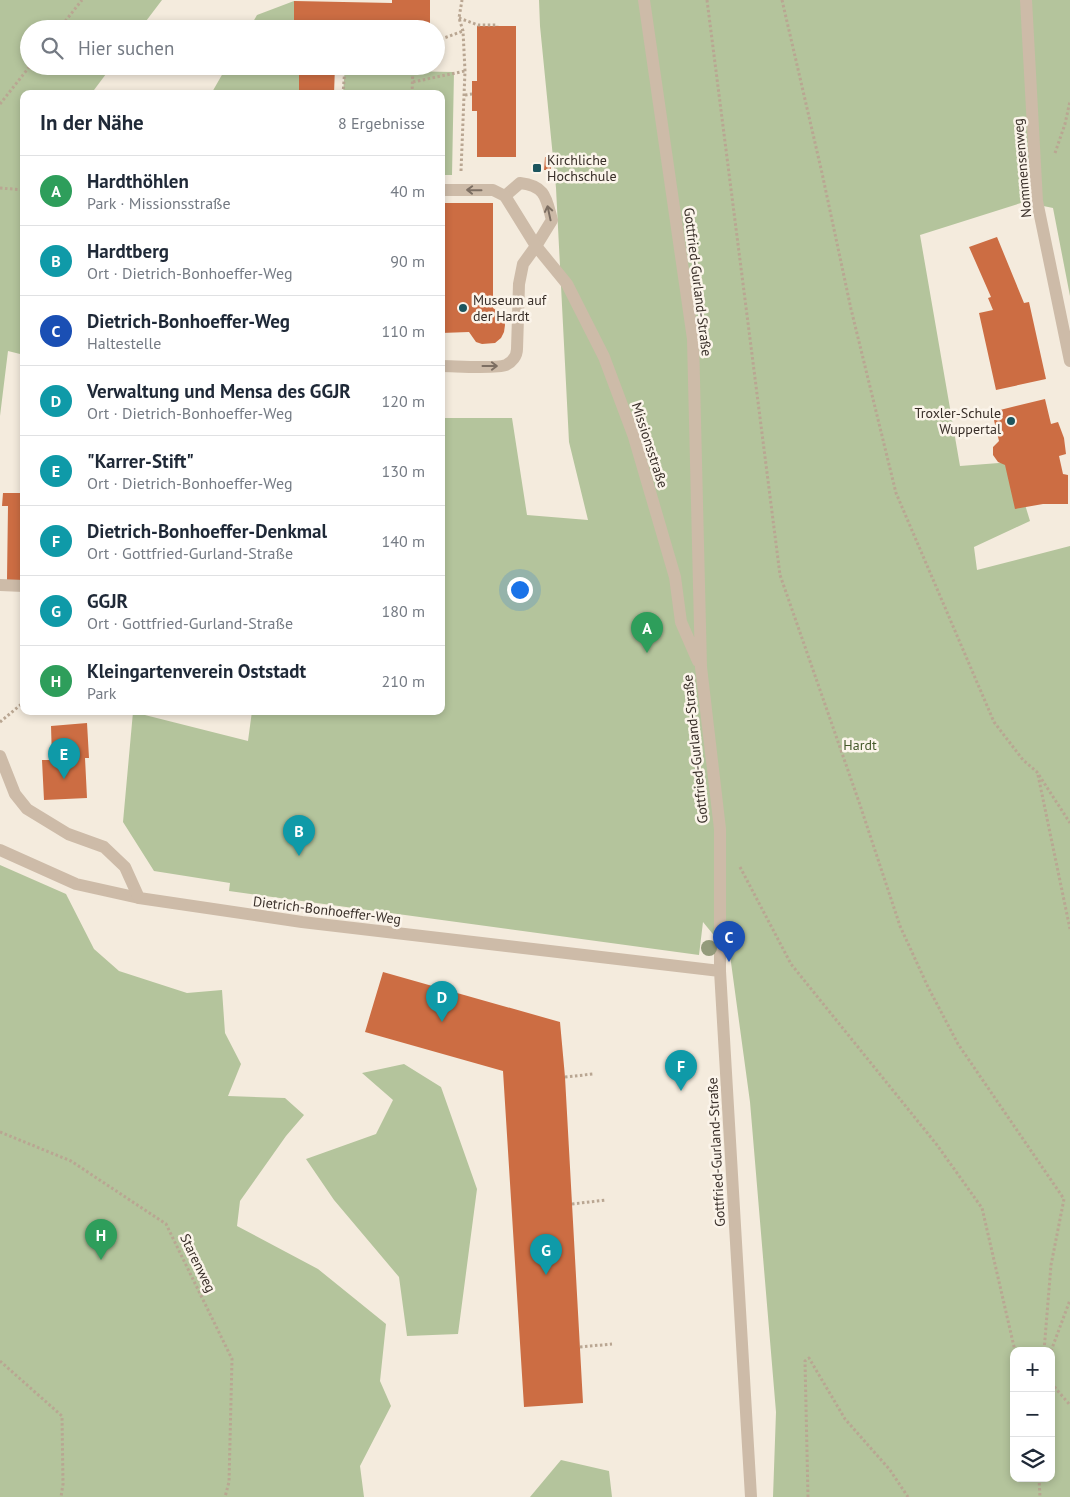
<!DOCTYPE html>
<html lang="de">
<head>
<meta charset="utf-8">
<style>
  :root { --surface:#fff; --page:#f2f2f3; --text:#1f2937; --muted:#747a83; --line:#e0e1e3; --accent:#1c555e }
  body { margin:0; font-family:"PT Sans",sans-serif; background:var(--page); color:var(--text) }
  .controls { position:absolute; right:15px; bottom:15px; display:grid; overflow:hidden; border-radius:10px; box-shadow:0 2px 8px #0003 }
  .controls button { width:45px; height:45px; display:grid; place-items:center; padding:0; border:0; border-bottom:1px solid var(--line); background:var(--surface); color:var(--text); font:25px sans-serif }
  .you { position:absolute; left:519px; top:589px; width:18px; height:18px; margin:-12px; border:4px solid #fff; border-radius:50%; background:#1a73e8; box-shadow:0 0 0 8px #1a73e833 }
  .badge { display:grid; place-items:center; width:32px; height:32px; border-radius:50%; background:var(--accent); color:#fff; font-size:16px; font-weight:700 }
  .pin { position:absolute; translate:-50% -41px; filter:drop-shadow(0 1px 2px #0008) }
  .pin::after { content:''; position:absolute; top:26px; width:18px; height:15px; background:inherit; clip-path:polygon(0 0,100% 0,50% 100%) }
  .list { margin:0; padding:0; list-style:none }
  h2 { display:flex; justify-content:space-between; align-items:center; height:65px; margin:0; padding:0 20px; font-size:21px }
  h2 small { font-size:16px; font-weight:400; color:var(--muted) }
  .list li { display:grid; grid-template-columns:32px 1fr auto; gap:15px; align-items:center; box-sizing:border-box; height:70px; padding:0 20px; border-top:1px solid var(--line) }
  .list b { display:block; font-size:19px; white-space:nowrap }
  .list p { margin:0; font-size:16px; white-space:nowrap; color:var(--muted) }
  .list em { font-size:16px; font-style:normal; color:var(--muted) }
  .icon { flex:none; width:28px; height:28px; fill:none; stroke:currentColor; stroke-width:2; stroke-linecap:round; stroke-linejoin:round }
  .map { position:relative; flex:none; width:1070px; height:1497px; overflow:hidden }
  .search { position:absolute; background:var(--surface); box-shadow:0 2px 8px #0003; left:20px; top:20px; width:425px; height:55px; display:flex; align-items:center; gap:12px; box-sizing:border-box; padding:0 18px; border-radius:28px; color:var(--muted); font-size:19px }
  .panel { position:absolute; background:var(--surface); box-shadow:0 2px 8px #0003; left:20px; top:90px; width:425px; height:625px; border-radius:10px }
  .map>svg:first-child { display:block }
  .green { fill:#b4c49c; fill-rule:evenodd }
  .building { fill:#cc6d43 }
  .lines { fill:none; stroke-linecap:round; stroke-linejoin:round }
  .path { stroke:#b9a692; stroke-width:3; stroke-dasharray:2.5 2.5; stroke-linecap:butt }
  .lane { stroke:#cdbba8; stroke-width:12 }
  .street { stroke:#cdbba8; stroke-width:12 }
  .tree { fill:#949b7b }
  .oneway { stroke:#7c6e62 }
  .poi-dot { fill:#1c555e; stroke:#fbf4ea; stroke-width:2 }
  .labels { text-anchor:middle; stroke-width:5; stroke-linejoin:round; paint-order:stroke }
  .poi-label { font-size:14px; fill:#392f29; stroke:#fbf4ea; text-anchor:start }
  .street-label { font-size:14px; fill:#392f29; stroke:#fbf4ea }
  .park-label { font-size:14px; fill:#45592b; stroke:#fbf4ea }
</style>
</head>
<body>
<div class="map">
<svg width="1070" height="1497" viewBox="0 0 1070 1497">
  <rect width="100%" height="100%" fill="#f4ebdd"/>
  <path class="green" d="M 0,0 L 162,0 L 140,29 L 29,29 L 29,66 L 112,66 L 91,94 L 24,94 L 24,355 L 8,351 L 0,416 Z
    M 539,0 L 1070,0 L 1070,296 L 1053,208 L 1024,202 L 920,235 L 960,466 L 1012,462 L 1030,521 L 974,547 L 977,570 L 1070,546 L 1070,1497 L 773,1497 L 776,1412 L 750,1102 L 730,955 L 703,922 L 699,955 L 229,891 L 230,883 L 154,871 L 123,822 L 133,712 L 248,741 L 252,711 L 441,711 L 441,418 L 512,418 L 527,515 L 588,520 L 569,442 L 556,188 L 540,26 ZM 1014,1351 L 1051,1351 L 1051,1478 L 1014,1478 Z
    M 294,1 L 294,29 L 249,29 L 257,15 Z
    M 227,66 L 299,66 L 299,94 L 211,94 Z
    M 345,66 L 396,66 L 397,71 L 454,72 L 452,175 L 441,175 L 441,94 L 343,94 Z
    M 0,865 L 66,894 L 94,949 L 119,971 L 187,993 L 222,990 L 225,1033 L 241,1064 L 228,1096 L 285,1098 L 304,1115 L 286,1136 L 240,1201 L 237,1226 L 318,1269 L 386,1324 L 380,1381 L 391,1406 L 360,1466 L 364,1497 L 0,1497 Z
    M 404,1064 L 441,1087 L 477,1189 L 458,1334 L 407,1336 L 399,1277 L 334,1200 L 306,1159 L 376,1134 L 393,1100 L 362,1073 Z
    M 561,1460 L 609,1471 L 612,1497 L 530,1497 Z"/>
  <path class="building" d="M 392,0 L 430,0 L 430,29 L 294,29 L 294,1 L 392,3 Z
    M 477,26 L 516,26 L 516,157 L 477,157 L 477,111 L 472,111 L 472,81 L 477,81 Z
    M 299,66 L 335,66 L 334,94 L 299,94 Z
    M 545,157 L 551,157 L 551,170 L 544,170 Z
    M 441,203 L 493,203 L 493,308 L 500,313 L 504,319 L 505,325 L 504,332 L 501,338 L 495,343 L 482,344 L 476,342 L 469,332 L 441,333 Z
    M 997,237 L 1024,303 L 1029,302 L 1046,379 L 996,390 L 979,313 L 993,310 L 988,298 L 991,297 L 969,247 Z
    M 1045,399 L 1051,424 L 1058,422 L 1064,438 L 1066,454 L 1059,456 L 1063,474 L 1068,475 L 1068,504 L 1043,504 L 1015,509 L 1005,465 L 998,462 L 993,455 L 993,447 L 999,441 L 992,412 Z
    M 3,493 L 24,493 L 24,580 L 7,580 L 8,506 L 2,506 Z
    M 87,723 L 89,758 L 85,758 L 87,798 L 44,800 L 42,760 L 52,760 L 51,726 Z
    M 383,972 L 560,1022 L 565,1077 L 583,1403 L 524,1407 L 503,1071 L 365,1032 Z"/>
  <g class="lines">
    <path class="path" d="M 707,0 L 780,575 L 859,802 L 900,926 L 928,987 L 958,1044 L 1064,1199 L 1051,1265 L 1044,1351
      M 782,0 L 822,173 L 851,309 L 896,493 L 994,722 L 1023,760 L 1037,772 L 1070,823
      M 459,18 L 478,25 L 497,25 L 497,26
      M 59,29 L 82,0
      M 436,41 L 463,31
      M 345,68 L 413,70
      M 413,82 L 465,71
      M 343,94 L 345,67
      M 412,94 L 413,66
      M 465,95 L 472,94
      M 0,104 L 30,66
      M 1055,153 L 1065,124 L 1070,101
      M 461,171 L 465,71 L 463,31 L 459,18 L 462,0
      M 0,188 L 24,190
      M 0,722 L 24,702
      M 1038,775 L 1070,929
      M 740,867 L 791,964 L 937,1145 L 982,1208 L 1015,1351
      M 565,1077 L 593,1074
      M 0,1132 L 71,1161 L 166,1224 L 232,1359 L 229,1482 L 225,1497
      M 572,1204 L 606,1200
      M 580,1347 L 612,1344
      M 1051,1351 L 1070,1300
      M 0,1361 L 62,1416 L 63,1484 L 61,1497
      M 1051,1383 L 1070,1405
      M 1039,1478 L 1040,1497
      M 808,1497 L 805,1361 L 809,1358 L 845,1419 L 890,1470 L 908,1497"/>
    <path class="lane" d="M 505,196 L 520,183 C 546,186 546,198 552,220 L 536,246
      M 0,850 L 76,884 L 139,898"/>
    <path class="street" d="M 644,0 L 693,339 L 701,667 L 720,829 L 720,971 L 751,1497
      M 1026,0 L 1037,201 L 1070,361
      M 441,190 L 493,190 L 505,196 L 536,246 L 567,284 L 604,357 L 634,437 L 675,577 L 681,622 L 698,661
      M 441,366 C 455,366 496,369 506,365 C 512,362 517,356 517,349 L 519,284 L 523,264 L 536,246
      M 0,585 L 24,586
      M 0,756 L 15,794 L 27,809 L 68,834 L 104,847 L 125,867 L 139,898 L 302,922 L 720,971"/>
  </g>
  <circle class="tree" cx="709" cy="948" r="8"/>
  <defs><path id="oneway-shaft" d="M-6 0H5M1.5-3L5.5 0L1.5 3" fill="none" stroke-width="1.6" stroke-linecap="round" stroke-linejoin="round" transform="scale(1.25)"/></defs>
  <g class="oneway">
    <use href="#oneway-shaft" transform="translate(474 190) rotate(-179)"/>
    <use href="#oneway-shaft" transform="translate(549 213) rotate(-102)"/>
    <use href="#oneway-shaft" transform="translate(490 366)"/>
  </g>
  <g class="poi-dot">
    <rect x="532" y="163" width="10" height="10" rx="2.5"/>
    <circle cx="463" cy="308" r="5"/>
    <circle cx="1011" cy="421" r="5"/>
  </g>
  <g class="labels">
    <g class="poi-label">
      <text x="547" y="165">Kirchliche<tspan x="547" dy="16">Hochschule</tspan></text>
      <text x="473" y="305">Museum auf<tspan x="473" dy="16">der Hardt</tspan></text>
      <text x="1001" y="418" text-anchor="end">Troxler-Schule<tspan x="1001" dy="16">Wuppertal</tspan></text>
    </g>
    <g class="street-label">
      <text transform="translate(1022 168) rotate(-95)" y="5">Nommensenweg</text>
      <text transform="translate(698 282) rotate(83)" y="5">Gottfried-Gurland-Straße</text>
      <text transform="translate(650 445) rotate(72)" y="5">Missionsstraße</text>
      <text transform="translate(695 749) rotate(-96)" y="5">Gottfried-Gurland-Straße</text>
      <text transform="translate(327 910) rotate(7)" y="5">Dietrich-Bonhoeffer-Weg</text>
      <text transform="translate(716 1152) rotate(-93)" y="5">Gottfried-Gurland-Straße</text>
      <text transform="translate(198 1263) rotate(64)" y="5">Starenweg</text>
    </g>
    <g class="park-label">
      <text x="860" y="750">Hardt</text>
    </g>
  </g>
</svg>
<div class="controls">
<button>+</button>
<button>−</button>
<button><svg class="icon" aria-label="layers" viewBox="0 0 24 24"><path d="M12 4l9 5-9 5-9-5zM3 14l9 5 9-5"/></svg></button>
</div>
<div class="you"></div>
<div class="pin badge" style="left:647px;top:653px;background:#2e9e5b">A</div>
<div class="pin badge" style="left:299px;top:856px;background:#0f9aa8">B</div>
<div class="pin badge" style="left:729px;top:962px;background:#1a4fb4">C</div>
<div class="pin badge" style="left:442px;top:1022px;background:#0f9aa8">D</div>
<div class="pin badge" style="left:64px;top:779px;background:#0f9aa8">E</div>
<div class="pin badge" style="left:681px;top:1091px;background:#0f9aa8">F</div>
<div class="pin badge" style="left:546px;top:1275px;background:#0f9aa8">G</div>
<div class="pin badge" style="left:101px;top:1260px;background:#2e9e5b">H</div>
<div class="search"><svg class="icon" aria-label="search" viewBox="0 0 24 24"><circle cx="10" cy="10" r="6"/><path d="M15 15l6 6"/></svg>Hier suchen</div>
<section class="panel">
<h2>In der Nähe<small>8 Ergebnisse</small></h2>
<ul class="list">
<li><span class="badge" style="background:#2e9e5b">A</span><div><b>Hardthöhlen</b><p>Park · Missionsstraße</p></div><em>40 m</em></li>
<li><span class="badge" style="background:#0f9aa8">B</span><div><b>Hardtberg</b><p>Ort · Dietrich-Bonhoeffer-Weg</p></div><em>90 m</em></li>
<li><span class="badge" style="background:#1a4fb4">C</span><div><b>Dietrich-Bonhoeffer-Weg</b><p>Haltestelle</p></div><em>110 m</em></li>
<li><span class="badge" style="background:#0f9aa8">D</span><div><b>Verwaltung und Mensa des GGJR</b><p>Ort · Dietrich-Bonhoeffer-Weg</p></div><em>120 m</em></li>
<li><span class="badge" style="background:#0f9aa8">E</span><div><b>&quot;Karrer-Stift&quot;</b><p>Ort · Dietrich-Bonhoeffer-Weg</p></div><em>130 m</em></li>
<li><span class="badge" style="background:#0f9aa8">F</span><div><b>Dietrich-Bonhoeffer-Denkmal</b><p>Ort · Gottfried-Gurland-Straße</p></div><em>140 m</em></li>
<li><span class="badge" style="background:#0f9aa8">G</span><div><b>GGJR</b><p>Ort · Gottfried-Gurland-Straße</p></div><em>180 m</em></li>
<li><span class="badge" style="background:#2e9e5b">H</span><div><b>Kleingartenverein Oststadt</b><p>Park</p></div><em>210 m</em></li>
</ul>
</section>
</div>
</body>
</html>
